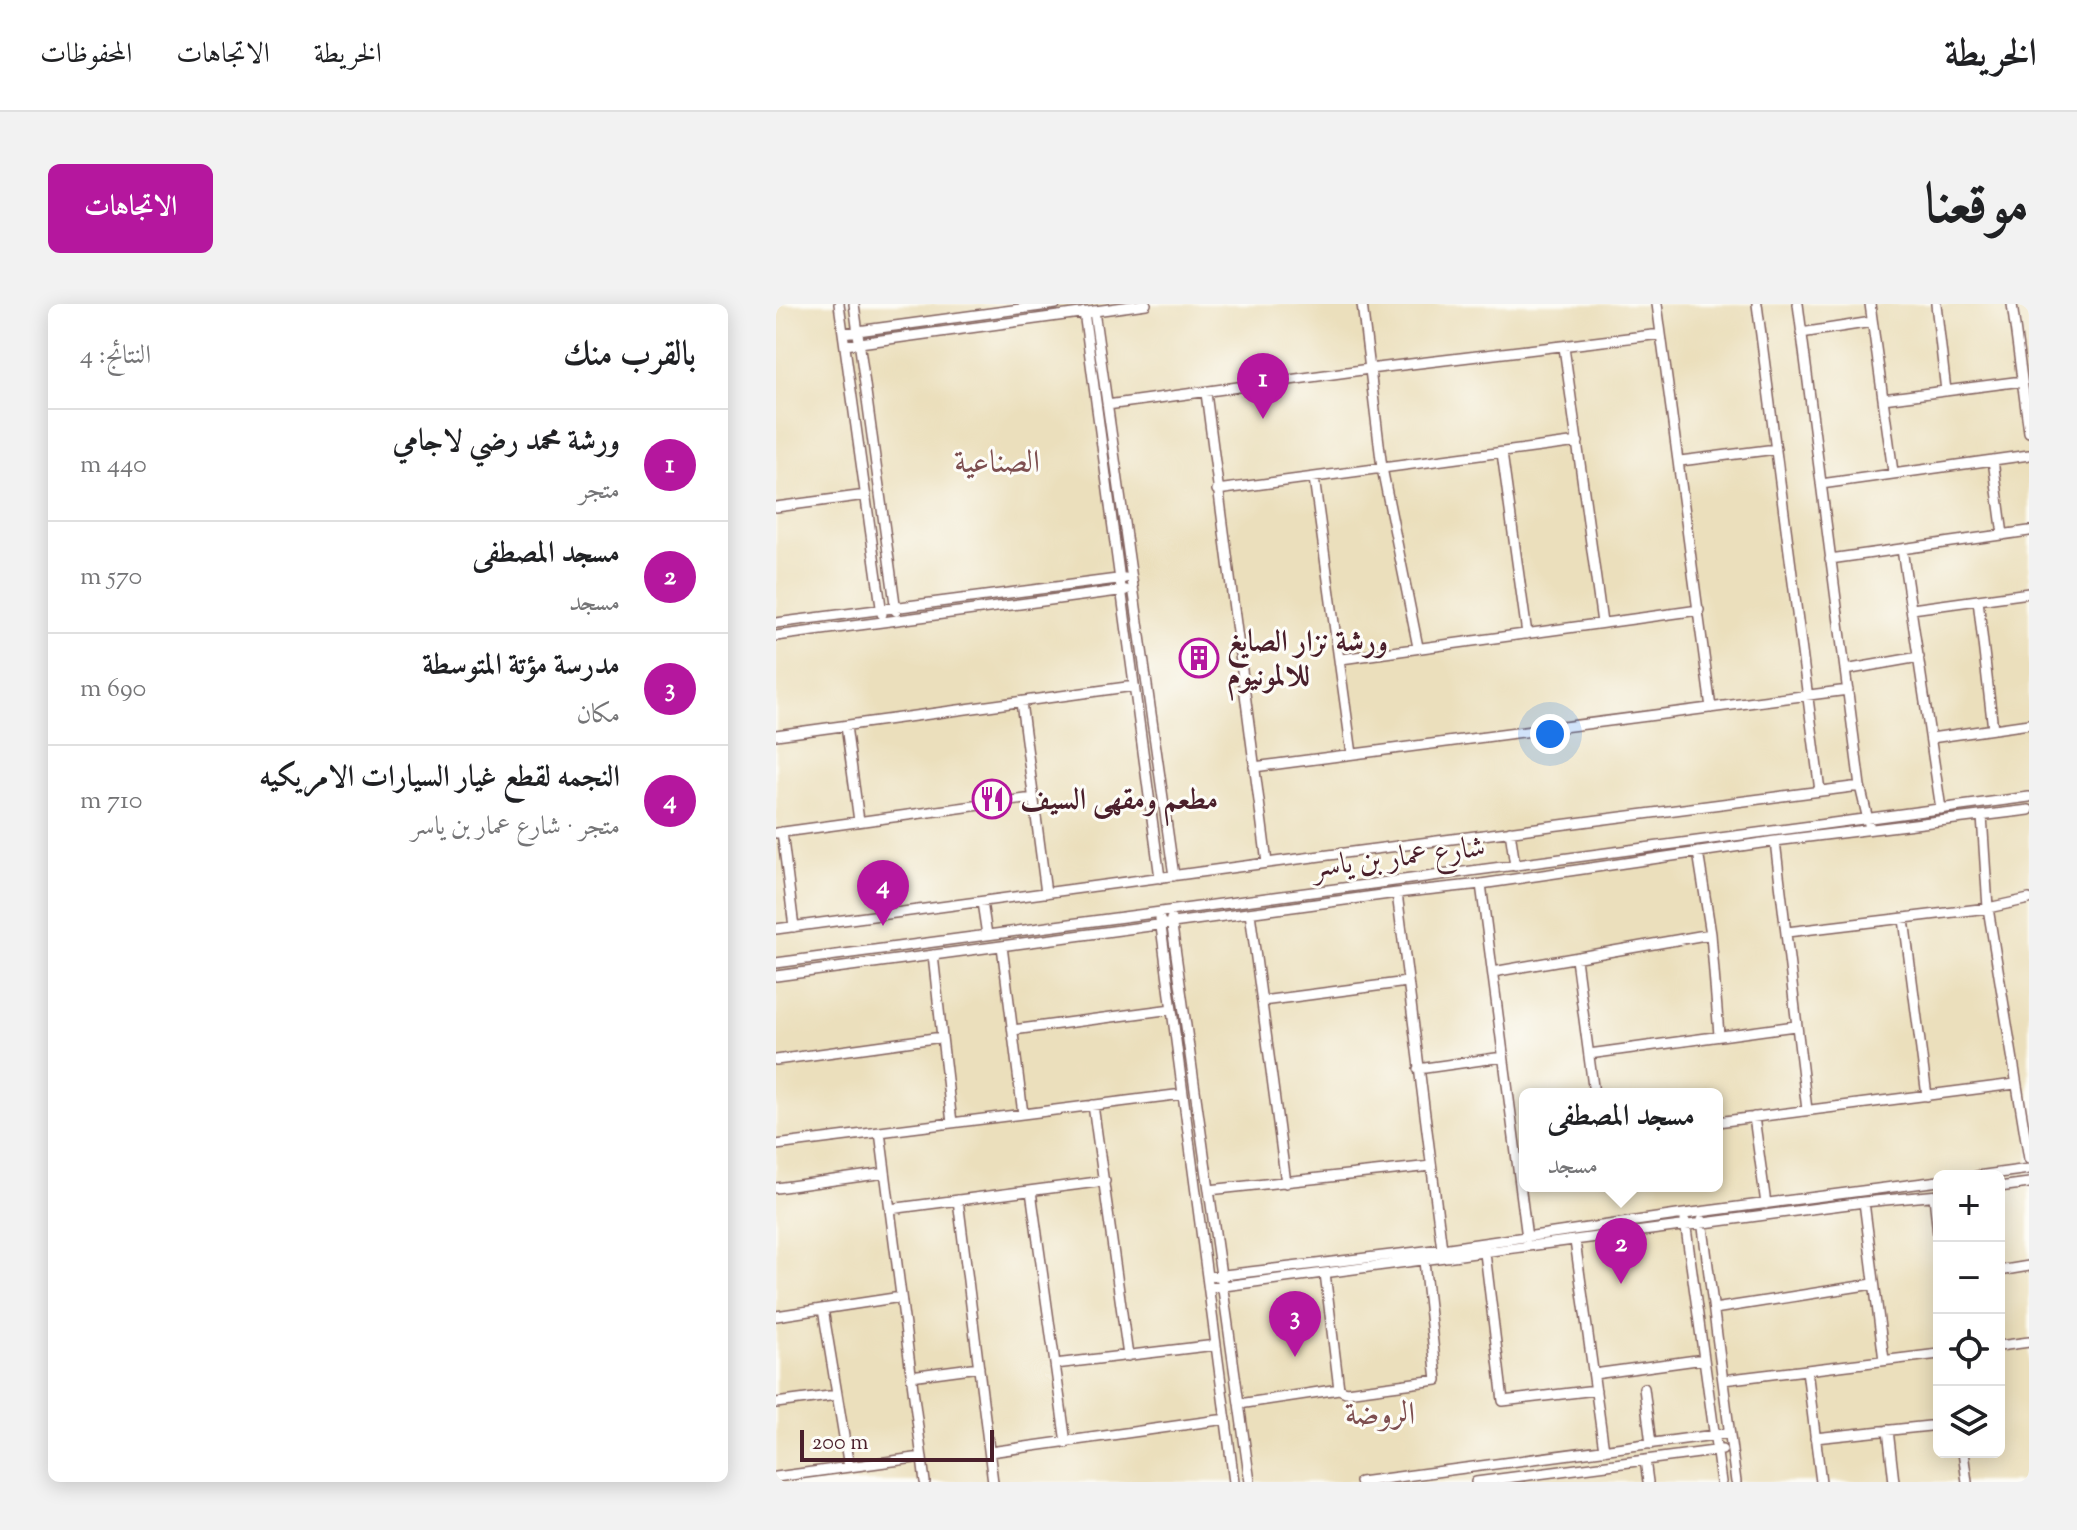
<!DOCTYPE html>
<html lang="ar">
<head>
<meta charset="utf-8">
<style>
  :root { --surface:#fff; --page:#f2f2f2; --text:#202124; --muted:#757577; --line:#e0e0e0; --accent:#b5179e }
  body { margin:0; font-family:"Sorts Mill Goudy",Amiri,serif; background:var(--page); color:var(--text); direction:rtl }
  .controls { position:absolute; right:24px; bottom:24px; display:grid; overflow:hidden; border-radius:12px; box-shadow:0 4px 20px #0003 }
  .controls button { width:72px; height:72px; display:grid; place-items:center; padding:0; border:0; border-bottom:2px solid var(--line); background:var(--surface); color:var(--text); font:40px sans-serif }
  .scale { position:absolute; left:24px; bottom:20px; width:194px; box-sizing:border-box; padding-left:8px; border:4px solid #4a1f2b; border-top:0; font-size:22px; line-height:28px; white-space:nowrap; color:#4a1f2b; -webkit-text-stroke:6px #fdfcf7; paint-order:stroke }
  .you { position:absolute; left:774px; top:430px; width:28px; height:28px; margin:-20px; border:6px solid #fff; border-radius:50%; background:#1a73e8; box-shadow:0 0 0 12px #1a73e833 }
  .badge { display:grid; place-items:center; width:52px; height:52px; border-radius:50%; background:var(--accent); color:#fff; font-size:26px; font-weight:700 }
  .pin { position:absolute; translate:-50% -66px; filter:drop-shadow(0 2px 4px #0008) }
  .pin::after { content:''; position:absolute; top:42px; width:28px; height:24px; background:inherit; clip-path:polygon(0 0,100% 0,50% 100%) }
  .popup { position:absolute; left:743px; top:784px; width:204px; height:104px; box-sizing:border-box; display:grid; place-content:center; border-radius:12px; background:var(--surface); filter:drop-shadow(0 2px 6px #0005); font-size:26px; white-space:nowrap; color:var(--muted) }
  .popup b { font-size:30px; color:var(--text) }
  .popup::after { content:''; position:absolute; left:50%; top:100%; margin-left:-16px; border:16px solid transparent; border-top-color:var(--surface) }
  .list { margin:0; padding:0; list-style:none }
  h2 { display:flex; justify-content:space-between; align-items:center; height:104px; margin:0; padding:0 32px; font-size:34px }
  h2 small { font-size:26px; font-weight:400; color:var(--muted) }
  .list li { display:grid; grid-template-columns:52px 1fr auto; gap:24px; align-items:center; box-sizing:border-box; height:112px; padding:0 32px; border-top:2px solid var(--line) }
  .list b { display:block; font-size:30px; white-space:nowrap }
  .list p { margin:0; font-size:26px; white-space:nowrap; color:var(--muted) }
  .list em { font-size:26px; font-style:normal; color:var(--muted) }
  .icon { flex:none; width:44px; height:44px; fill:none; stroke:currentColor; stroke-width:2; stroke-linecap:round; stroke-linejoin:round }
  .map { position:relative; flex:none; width:1253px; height:1178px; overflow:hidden; direction:ltr; border-radius:12px }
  header { display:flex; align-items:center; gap:48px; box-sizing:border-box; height:112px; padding:0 40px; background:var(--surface); border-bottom:2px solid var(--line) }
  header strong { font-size:38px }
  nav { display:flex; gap:44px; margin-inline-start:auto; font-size:28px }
  .intro { display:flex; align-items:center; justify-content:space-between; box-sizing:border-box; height:192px; padding:0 48px }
  h1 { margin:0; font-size:56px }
  .button { padding:20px 36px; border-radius:12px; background:var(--accent); color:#fff; font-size:28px; font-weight:700 }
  main { display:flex; gap:48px; padding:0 48px }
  aside { flex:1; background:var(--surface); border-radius:12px; box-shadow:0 4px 20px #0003 }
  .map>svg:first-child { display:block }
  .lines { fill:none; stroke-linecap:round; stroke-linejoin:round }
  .minor-casing { stroke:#82625e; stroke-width:12 }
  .minor { stroke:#fff; stroke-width:9 }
  .labels { text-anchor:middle; stroke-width:6; stroke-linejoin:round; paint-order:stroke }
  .poi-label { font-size:30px; font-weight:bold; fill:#4a1f2b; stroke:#fdfcf7; text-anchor:start }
  .street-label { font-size:30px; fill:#4a1f2b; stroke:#fdfcf7 }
  .neighbourhood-label { font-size:32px; fill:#7e4f50; stroke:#fdfcf7 }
</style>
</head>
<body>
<header>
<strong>الخريطة</strong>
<nav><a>الخريطة</a><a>الاتجاهات</a><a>المحفوظات</a></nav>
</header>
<div class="intro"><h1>موقعنا</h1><a class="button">الاتجاهات</a></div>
<main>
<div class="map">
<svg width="1253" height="1178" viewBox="0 0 1253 1178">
  <rect width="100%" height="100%" fill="#fdfcf7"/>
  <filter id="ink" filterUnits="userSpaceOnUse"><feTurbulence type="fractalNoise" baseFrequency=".0125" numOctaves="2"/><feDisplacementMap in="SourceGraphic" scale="16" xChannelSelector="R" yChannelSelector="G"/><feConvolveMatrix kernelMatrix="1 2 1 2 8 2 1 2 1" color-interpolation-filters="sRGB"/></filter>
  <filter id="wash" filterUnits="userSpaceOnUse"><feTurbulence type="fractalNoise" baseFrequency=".006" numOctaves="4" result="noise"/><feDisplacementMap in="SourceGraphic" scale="32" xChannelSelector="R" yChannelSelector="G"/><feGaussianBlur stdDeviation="1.8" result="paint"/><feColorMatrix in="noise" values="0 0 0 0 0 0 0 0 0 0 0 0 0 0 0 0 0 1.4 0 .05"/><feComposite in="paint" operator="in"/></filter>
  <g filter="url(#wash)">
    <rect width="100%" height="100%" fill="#ebdfbc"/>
  </g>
  <g filter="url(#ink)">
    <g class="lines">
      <g class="minor-casing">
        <path id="minor" d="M 63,0 L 106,310
          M 78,0 L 120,307
          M 586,0 L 606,164 L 642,343
          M 881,0 L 935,404
          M 981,0 L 1044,487
          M 1022,0 L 1084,482 L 1093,520
          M 1094,0 L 1117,168
          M 1160,0 L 1170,87
          M 1236,0 L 1253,128
          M 318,7 L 398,572
          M 308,8 L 384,574
          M 67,29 L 280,0
          M 1025,29 L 1096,18
          M 69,41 L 370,0
          M 788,43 L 826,319
          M 430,89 L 491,559
          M 1107,95 L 1246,77
          M 331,101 L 593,65 L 885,30
          M 726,149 L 751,330
          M 1217,156 L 1227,231
          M 904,157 L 1000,145
          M 538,174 L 576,450
          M 1045,180 L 1253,151
          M 441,186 L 802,138
          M 0,203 L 90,191
          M 1126,245 L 1165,505
          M 1054,255 L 1253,227
          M 1202,296 L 1217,425
          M 1136,305 L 1253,289
          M 0,319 L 349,274
          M 0,332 L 350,286
          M 565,355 L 923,306
          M 1069,366 L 1143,353
          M 245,398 L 270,589
          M 70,422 L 83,517
          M 0,431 L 358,382
          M 1155,434 L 1253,420
          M 478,463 L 1072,386
          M 1206,512 L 1212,604 L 1253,855
          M 734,527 L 739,562
          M 6,528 L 18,623
          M 0,529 L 257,494
          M 999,537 L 1031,806
          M 922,548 L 935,630 L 943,731
          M 705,580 L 751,934
          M 621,589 L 666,945
          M 206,598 L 211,631
          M 474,609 L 510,879
          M 384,615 L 458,1178
          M 395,615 L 474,1178
          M 1128,615 L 1151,792
          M 0,625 L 491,559 L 1084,482
          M 1011,628 L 1212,604 L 1253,595
          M 226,642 L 247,810
          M 800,655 L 818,790
          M 0,659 L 1253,493
          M 717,668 L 935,630
          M 0,672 L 621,589 L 705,580 L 999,537 L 1253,506
          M 486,697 L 631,678
          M 237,726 L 396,705
          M 166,733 L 176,819
          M 813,750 L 1019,722
          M 0,756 L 166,733 L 157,651
          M 642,765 L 727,753
          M 317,801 L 352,1052
          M 978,813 L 990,900
          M 941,818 L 1239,780
          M 104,828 L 149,1178
          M 0,841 L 407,790
          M 1201,872 L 1253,865
          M 1223,883 L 1253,879
          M 0,884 L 109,869
          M 433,886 L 655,862
          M 255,887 L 290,1139
          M 1158,892 L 1163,940
          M 182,896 L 217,1178
          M 1088,898 L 1108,1056
          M 114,905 L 329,877
          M 926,916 L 960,1178
          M 909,917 L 945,1178
          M 799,937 L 828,1146
          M 709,949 L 727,1097 L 820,1086
          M 1223,967 L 1253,962
          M 431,973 L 666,945 L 908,910 L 1163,877
          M 433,984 L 1088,898 L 1163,891
          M 47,1005 L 73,1163
          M 938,1005 L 1097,980
          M 0,1012 L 125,993
          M 1223,1042 L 1253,1038
          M 279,1060 L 440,1041
          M 1031,1066 L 1045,1178
          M 818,1070 L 928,1055
          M 135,1072 L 203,1063
          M 947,1076 L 1163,1050
          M 868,1084 L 875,1140
          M 563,1085 L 570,1088 L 661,1076 L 648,957
          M 0,1099 L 61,1091
          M 463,1100 L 563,1085 L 549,969
          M 1112,1126 L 1118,1178
          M 1039,1134 L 1163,1121
          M 214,1148 L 450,1115
          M 1187,1148 L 1191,1178
          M 869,1156 L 872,1178
          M 0,1173 L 146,1153
          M 584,1178 L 953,1129
          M 700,1178 L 946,1146"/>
      </g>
      <use href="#minor" class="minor"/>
    </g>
  </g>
  <defs>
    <g id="building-ring" transform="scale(2)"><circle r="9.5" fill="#fdfcf7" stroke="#b5179e" stroke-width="1.5"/><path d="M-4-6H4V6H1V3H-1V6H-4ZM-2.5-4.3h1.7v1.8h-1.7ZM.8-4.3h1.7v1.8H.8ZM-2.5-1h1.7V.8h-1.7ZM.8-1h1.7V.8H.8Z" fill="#b5179e"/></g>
    <g id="restaurant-ring" transform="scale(2)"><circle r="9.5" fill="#fdfcf7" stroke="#b5179e" stroke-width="1.5"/><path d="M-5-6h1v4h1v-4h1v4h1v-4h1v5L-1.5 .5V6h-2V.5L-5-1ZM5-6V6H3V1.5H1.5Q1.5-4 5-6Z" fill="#b5179e"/></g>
  </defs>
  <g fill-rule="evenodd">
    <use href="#building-ring" x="423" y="354"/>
    <use href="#restaurant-ring" x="216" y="495"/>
  </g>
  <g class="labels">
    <g class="poi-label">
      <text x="451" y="347">ورشة نزار الصايغ<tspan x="451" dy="34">للالمونيوم</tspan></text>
      <text x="244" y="505">مطعم ومقهى السيف</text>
    </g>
    <g class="street-label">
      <text transform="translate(623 552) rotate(-7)" y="10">شارع عمار بن ياسر</text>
    </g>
    <g class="neighbourhood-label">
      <text x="221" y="168">الصناعية</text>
      <text x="604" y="1120">الروضة</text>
    </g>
  </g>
</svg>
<div class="controls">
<button>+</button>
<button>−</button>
<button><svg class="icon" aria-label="locate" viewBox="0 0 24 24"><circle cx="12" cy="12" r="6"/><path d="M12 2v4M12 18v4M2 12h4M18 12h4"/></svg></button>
<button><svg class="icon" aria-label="layers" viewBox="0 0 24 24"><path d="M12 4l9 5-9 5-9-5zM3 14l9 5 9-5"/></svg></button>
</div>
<div class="scale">200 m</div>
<div class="you"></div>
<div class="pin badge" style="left:487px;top:115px">1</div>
<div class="pin badge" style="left:845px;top:980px">2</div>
<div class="popup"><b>مسجد المصطفى</b>مسجد</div>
<div class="pin badge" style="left:519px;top:1053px">3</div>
<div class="pin badge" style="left:107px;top:622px">4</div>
</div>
<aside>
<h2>بالقرب منك<small>النتائج: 4</small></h2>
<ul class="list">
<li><span class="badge">1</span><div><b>ورشة محمد رضي لاجامي</b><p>متجر</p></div><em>440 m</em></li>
<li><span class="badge">2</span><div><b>مسجد المصطفى</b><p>مسجد</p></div><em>570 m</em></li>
<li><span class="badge">3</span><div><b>مدرسة مؤتة المتوسطة</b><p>مكان</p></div><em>690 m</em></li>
<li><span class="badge">4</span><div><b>النجمه لقطع غيار السيارات الامريكيه</b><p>متجر · شارع عمار بن ياسر</p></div><em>710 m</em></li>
</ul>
</aside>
</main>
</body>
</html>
